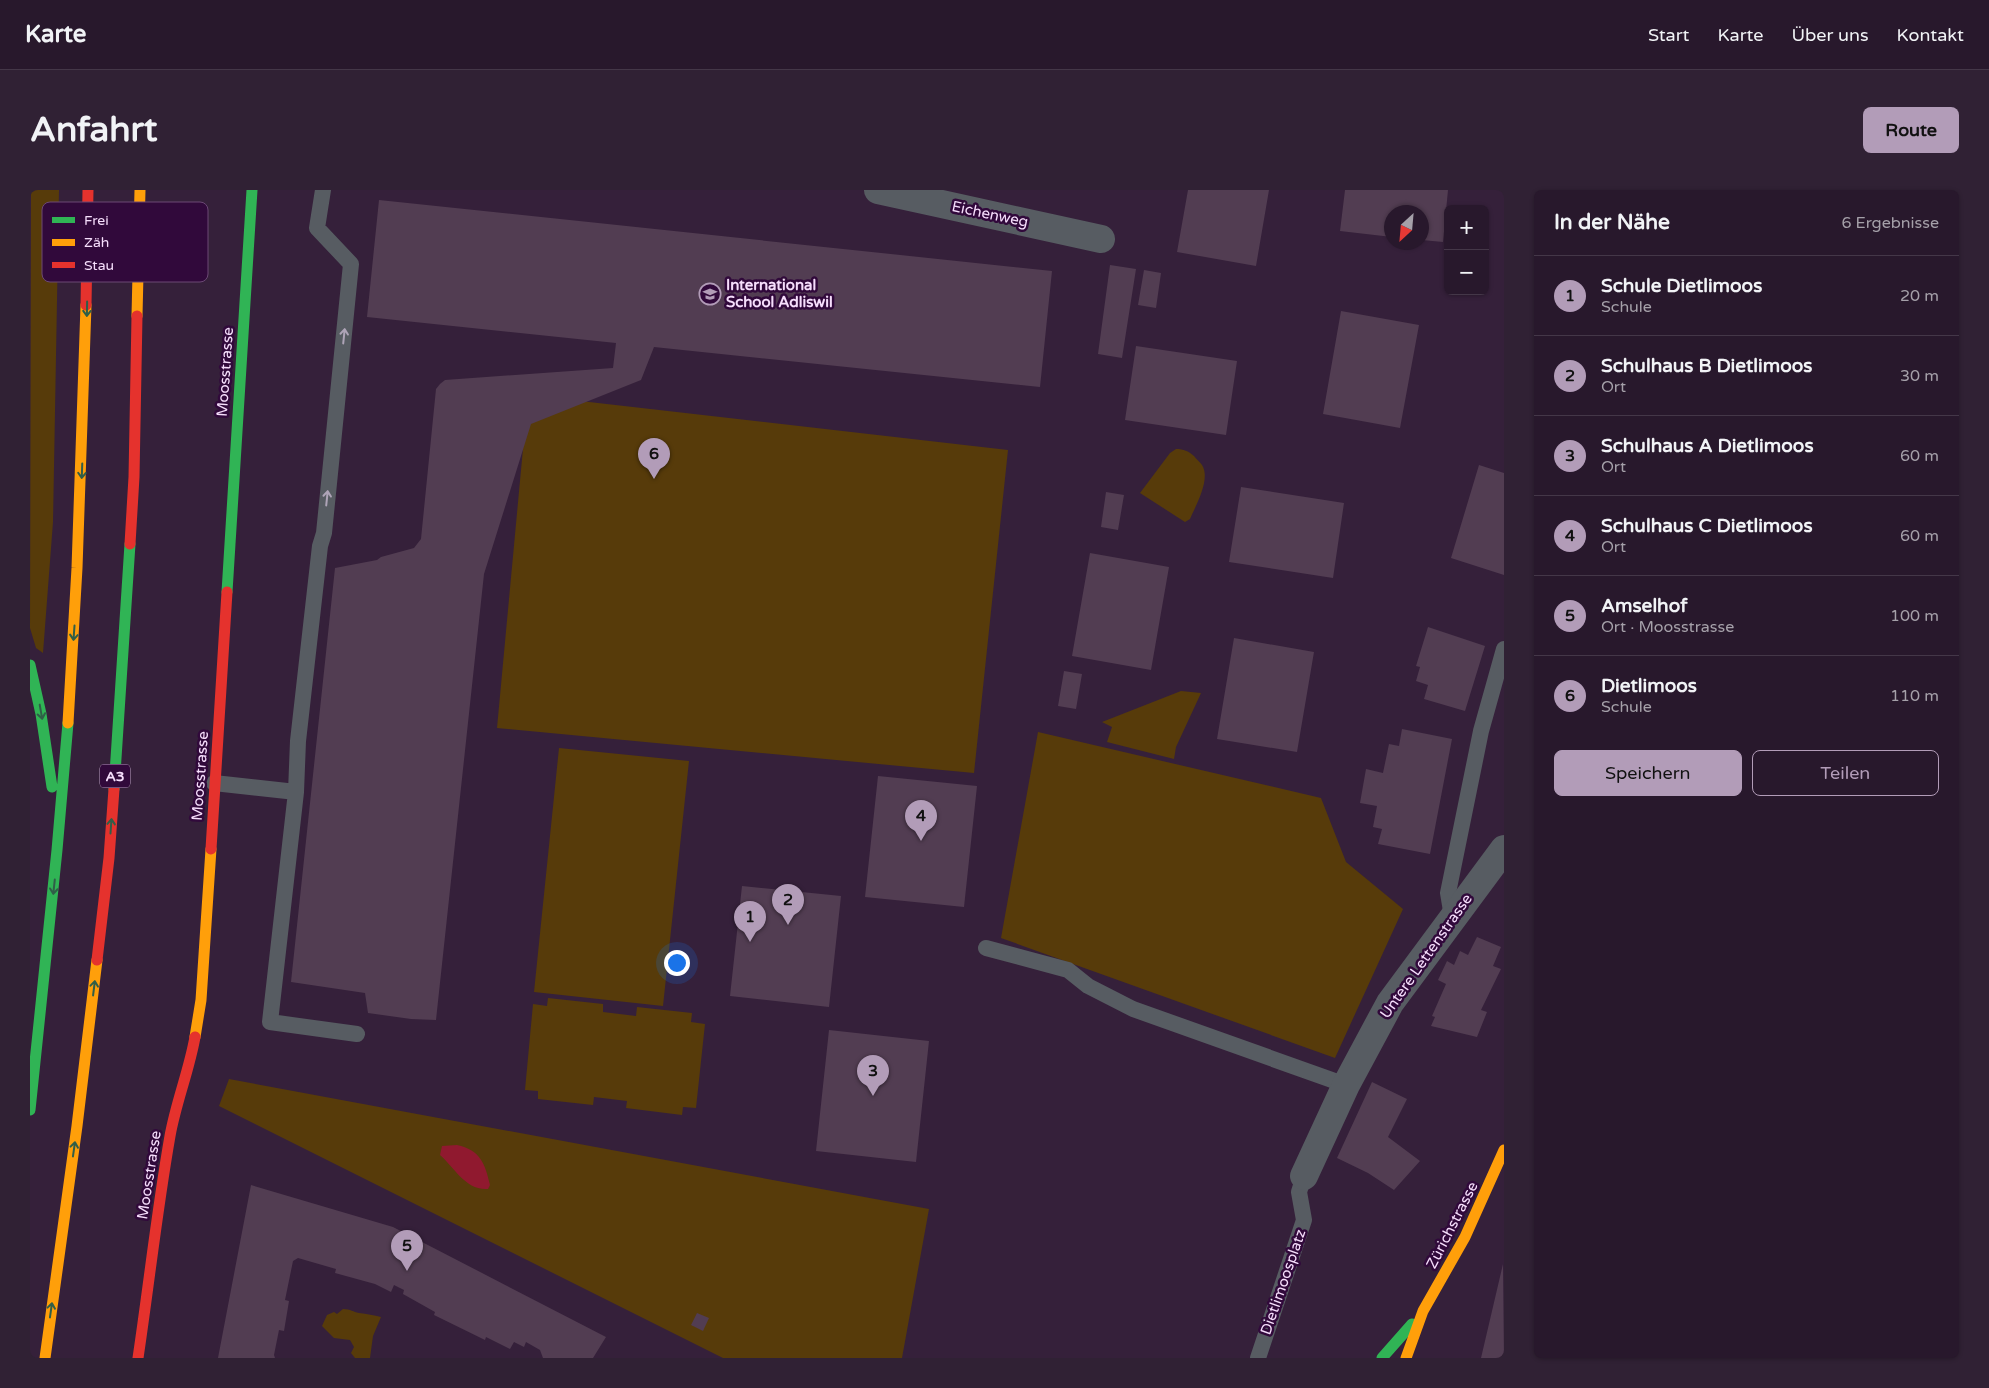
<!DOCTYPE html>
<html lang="de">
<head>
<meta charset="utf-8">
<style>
  :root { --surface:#28182c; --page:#302134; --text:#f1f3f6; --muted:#a5a0a9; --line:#443748; --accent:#b29cb8 }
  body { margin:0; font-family:"Varela Round",sans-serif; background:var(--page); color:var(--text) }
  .controls { position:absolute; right:15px; top:15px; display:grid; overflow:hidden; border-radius:8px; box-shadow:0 1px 4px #0004 }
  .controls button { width:45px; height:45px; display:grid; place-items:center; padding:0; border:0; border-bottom:1px solid var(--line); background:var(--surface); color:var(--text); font:25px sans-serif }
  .compass { position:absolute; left:1354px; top:15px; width:45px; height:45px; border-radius:50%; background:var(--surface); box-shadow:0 1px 4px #0004; rotate:206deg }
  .you { position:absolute; left:646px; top:772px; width:18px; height:18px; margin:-12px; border:4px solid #fff; border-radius:50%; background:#1a73e8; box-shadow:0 0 0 8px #1a73e833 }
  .badge { display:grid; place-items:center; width:32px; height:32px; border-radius:50%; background:var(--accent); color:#111; font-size:16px; font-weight:700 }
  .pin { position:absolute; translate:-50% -41px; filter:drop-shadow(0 1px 2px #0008) }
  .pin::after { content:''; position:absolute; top:26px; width:18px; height:15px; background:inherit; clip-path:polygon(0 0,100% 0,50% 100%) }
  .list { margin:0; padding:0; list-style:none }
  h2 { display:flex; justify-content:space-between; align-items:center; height:65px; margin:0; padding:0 20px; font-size:21px }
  h2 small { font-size:16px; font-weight:400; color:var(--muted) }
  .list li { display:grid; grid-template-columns:32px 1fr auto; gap:15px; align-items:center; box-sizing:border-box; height:80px; padding:0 20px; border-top:1px solid var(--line) }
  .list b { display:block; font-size:19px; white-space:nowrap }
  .list p { margin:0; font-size:16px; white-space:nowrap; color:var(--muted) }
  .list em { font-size:16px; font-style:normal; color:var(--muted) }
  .actions { display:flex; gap:10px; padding:15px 20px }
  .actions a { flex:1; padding:11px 0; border:1px solid var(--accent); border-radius:8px; text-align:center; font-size:18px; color:var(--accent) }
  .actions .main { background:var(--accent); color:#111 }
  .map { position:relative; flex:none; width:1474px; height:1168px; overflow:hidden; border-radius:8px }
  header { display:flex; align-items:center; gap:30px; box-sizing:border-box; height:70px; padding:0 25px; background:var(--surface); border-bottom:1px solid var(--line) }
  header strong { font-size:24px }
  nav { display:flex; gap:28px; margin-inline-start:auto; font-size:18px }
  .intro { display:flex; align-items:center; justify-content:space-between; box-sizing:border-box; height:120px; padding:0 30px }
  h1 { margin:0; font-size:35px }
  .button { padding:12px 22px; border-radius:8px; background:var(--accent); color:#111; font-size:18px; font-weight:700 }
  main { display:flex; gap:30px; padding:0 30px }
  aside { flex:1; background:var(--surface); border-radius:8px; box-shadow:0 1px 4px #0004 }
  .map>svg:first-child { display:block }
  .green { fill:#573b0a }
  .water { fill:#90192f }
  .building { fill:#523d52 }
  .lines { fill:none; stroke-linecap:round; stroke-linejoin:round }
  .lane { stroke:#575c62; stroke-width:16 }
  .street { stroke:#575c62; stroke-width:28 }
  .fast { stroke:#30b455; stroke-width:11 }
  .slow { stroke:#ff9f0a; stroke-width:11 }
  .jam { stroke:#e5322d; stroke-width:11 }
  .oneway { stroke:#305e48 }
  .oneway2 { stroke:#aea4b7 }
  .labels { text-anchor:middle; stroke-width:5; stroke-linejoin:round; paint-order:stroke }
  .shield { fill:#31093b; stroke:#bb9ec2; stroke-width:1 }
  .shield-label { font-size:14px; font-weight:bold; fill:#f6defc }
  .street-label { font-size:15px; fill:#f6defc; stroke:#31093b }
  .poi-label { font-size:15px; font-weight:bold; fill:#f6defc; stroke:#31093b; text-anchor:start }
  .key { fill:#31093b; stroke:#6c4975; stroke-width:1 }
  .key-label { font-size:14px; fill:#f6defc }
</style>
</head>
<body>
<header>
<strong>Karte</strong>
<nav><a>Start</a><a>Karte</a><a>Über uns</a><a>Kontakt</a></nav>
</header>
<div class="intro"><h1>Anfahrt</h1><a class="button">Route</a></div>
<main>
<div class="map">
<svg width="1474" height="1168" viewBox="0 0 1474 1168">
  <rect width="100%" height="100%" fill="#35203a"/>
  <path class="green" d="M 1,0 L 29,0 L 23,332 L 13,463 L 6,458 L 0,438 Z
    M 498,205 L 978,260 L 944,583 L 467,538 Z
    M 1146,259 C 1154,259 1158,261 1164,266 C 1166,269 1170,272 1172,275 C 1181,289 1166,315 1160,329 L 1155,332 L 1110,303 L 1140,263 Z
    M 1151,501 L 1171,503 L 1146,557 L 1144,569 L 1077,552 L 1082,537 L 1072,532 Z
    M 1008,542 L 1291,608 L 1316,672 L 1373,719 L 1305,868 L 971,748 Z
    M 529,558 L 659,571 L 633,816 L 504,802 Z
    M 518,808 L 573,814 L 573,822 L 606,826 L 607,817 L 662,823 L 661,832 L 675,834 L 666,918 L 653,917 L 652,925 L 596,918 L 597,911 L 564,907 L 563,915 L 508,909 L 508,901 L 495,900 L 503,814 L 517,816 Z
    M 199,889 L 899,1019 L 872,1168 L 693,1168 L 189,916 Z
    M 313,1119 C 321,1119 323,1122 329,1123 C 337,1124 344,1125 351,1127 L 343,1146 L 340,1168 L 325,1168 L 321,1163 L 324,1157 L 320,1150 L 304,1148 L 292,1136 L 297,1125 L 304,1122 L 307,1124 Z"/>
  <path class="water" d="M 427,955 C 450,960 455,973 460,995 L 458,999 C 436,1001 424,977 410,965 L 412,956 Z"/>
  <path class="building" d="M 1158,0 L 1239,0 L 1226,76 L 1147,62 Z
    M 1315,0 L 1418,0 L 1413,52 L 1392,50 L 1392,22 L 1362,22 L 1362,47 L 1310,41 Z
    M 349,10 L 1022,81 L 1010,197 L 624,157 L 611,190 L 501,234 L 454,384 L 406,830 L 381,829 L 338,823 L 335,803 L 261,792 L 305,378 L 347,370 L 351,367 L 384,358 L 391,349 L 406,199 L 410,194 L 415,190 L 583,178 L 586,153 L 337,127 Z
    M 1080,75 L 1106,79 L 1092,168 L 1068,164 Z
    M 1114,80 L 1131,83 L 1126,118 L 1108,115 Z
    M 1311,121 L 1389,135 L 1370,238 L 1293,224 Z
    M 1106,156 L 1207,171 L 1196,245 L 1095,230 Z
    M 1449,275 L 1474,283 L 1474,385 L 1421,368 Z
    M 1211,297 L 1314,313 L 1303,388 L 1199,372 Z
    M 1076,302 L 1094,305 L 1088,340 L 1071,337 Z
    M 1060,363 L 1139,377 L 1121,480 L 1042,466 Z
    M 1398,437 L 1455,456 L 1435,521 L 1394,509 L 1398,495 L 1386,491 L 1390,477 L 1386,476 Z
    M 1204,448 L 1284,462 L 1267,562 L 1187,549 Z
    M 1034,481 L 1052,484 L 1046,519 L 1028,516 Z
    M 1372,539 L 1422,549 L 1400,664 L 1348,654 L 1352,639 L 1343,637 L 1347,616 L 1330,613 L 1336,579 L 1353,583 L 1359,554 L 1369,556 Z
    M 848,586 L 947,596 L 934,717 L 835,707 Z
    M 712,696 L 811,706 L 799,817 L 700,806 Z
    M 1447,747 L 1471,757 L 1463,776 L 1471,779 L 1451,820 L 1457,822 L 1447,847 L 1401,836 L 1405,827 L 1402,826 L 1416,794 L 1408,790 L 1417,771 L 1424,775 L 1430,761 L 1438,765 Z
    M 799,840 L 899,851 L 886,972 L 786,961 Z
    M 1342,892 L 1377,909 L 1358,947 L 1390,971 L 1364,1000 L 1338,983 L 1307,968 Z
    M 221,995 L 363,1037 L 576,1147 L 563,1168 L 513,1168 L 510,1160 L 496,1152 L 494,1157 L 484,1152 L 480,1159 L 456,1147 L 455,1150 L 404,1125 L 405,1122 L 373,1104 L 374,1100 L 364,1095 L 361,1102 L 345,1094 L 305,1083 L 306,1079 L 268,1068 L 263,1071 L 255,1110 L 259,1111 L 254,1141 L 249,1140 L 244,1165 L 245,1168 L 188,1168 Z
    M 1473,1074 L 1474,1168 L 1451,1168 Z
    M 667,1123 L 679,1128 L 673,1141 L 661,1135 Z"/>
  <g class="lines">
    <path class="lane" d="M 293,0 L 287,38 L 321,74 L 294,343 L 290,356 L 268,551 L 266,602 L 240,832 L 327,844
      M 184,593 L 266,602
      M 1422,727 L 1418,703 L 1451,541 L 1474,459
      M 956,758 L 1038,780 L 1058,796 L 1103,819 L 1316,895
      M 1228,1168 L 1274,1030 L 1269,1002 L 1274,986"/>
    <path class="street" d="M 848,0 L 1071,49
      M 1274,986 L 1316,895 L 1360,813 L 1474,659"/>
    <path class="fast" d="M 197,402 L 222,0
      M 0,475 L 11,524 L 22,597
      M 84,599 L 100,354
      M 0,920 L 27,660 L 38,533
      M 1352,1168 L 1382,1134"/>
    <path class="slow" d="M 107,126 L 110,0
      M 38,533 L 47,378 L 56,115
      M 165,847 L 171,810 L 181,659
      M 15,1168 L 47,936 L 67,770
      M 1376,1168 L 1393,1121 L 1435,1047 L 1474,960"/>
    <path class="jam" d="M 56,115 L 58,0
      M 100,354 L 104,287 L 107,126
      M 181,659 L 197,402
      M 67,770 L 79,668 L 84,599
      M 108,1168 C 119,1094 127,1020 140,946 C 146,912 159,881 165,847"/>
  </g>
  <defs><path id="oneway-shaft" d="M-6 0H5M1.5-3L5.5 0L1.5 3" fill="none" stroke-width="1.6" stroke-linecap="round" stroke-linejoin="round" transform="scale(1.25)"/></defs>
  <g class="oneway">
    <use href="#oneway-shaft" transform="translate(57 119) rotate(91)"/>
    <use href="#oneway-shaft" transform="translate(52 281) rotate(92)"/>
    <use href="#oneway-shaft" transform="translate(44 443) rotate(94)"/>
    <use href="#oneway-shaft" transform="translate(11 522) rotate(80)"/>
    <use href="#oneway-shaft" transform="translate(81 636) rotate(-86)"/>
    <use href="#oneway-shaft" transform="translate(24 697) rotate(96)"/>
    <use href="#oneway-shaft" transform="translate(64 798) rotate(-83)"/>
    <use href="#oneway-shaft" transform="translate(44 959) rotate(-82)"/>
    <use href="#oneway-shaft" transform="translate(21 1120) rotate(-82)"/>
  </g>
  <g class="oneway2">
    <use href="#oneway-shaft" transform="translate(314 146) rotate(-84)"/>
    <use href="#oneway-shaft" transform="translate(297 308) rotate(-84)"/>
  </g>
  <defs>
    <g id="school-ring" transform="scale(1.125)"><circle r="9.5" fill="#31093b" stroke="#b29cb8" stroke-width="1.5"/><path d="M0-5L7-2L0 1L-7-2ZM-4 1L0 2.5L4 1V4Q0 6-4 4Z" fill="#b29cb8"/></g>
  </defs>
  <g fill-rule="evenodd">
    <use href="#school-ring" x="680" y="104"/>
  </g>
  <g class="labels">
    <rect class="shield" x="70" y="574.5" width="30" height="23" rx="4"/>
    <g class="shield-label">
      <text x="85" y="591">A3</text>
    </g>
    <g class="street-label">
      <text transform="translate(960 24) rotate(12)" y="5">Eichenweg</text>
      <text transform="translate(195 182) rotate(-86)" y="5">Moosstrasse</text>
      <text transform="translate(170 586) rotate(-86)" y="5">Moosstrasse</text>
      <text transform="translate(1396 766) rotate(-55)" y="5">Untere Lettenstrasse</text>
      <text transform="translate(119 985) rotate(-81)" y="5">Moosstrasse</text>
      <text transform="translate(1422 1035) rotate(-63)" y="5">Zürichstrasse</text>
      <text transform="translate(1253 1092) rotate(-71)" y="5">Dietlimoosplatz</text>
    </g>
    <g class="poi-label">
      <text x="696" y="100">International<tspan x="696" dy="17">School Adliswil</tspan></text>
    </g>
  </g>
  <rect x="12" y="12" width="166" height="80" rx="8" class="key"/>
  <rect x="22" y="27" width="23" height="6" fill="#30b455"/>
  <rect x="22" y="49" width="23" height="7" fill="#ff9f0a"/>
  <rect x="22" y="72" width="23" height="6" fill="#e5322d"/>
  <g class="key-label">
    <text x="54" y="35">Frei</text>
    <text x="54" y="57">Zäh</text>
    <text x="54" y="80">Stau</text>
  </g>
</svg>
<div class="controls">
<button>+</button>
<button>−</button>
</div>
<svg class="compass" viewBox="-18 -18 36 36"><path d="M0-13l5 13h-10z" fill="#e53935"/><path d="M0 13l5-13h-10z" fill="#a5a0a9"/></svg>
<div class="you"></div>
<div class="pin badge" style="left:720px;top:752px">1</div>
<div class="pin badge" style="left:758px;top:735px">2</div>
<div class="pin badge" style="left:843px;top:906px">3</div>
<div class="pin badge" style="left:891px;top:651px">4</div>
<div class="pin badge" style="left:377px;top:1081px">5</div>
<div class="pin badge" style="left:624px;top:289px">6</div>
</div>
<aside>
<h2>In der Nähe<small>6 Ergebnisse</small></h2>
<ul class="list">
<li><span class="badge">1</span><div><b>Schule Dietlimoos</b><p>Schule</p></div><em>20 m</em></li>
<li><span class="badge">2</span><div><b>Schulhaus B Dietlimoos</b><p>Ort</p></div><em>30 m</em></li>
<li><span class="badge">3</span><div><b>Schulhaus A Dietlimoos</b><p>Ort</p></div><em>60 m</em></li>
<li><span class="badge">4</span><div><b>Schulhaus C Dietlimoos</b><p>Ort</p></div><em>60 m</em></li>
<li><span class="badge">5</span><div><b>Amselhof</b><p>Ort · Moosstrasse</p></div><em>100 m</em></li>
<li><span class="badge">6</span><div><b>Dietlimoos</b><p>Schule</p></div><em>110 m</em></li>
</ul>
<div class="actions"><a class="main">Speichern</a><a>Teilen</a></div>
</aside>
</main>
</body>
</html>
